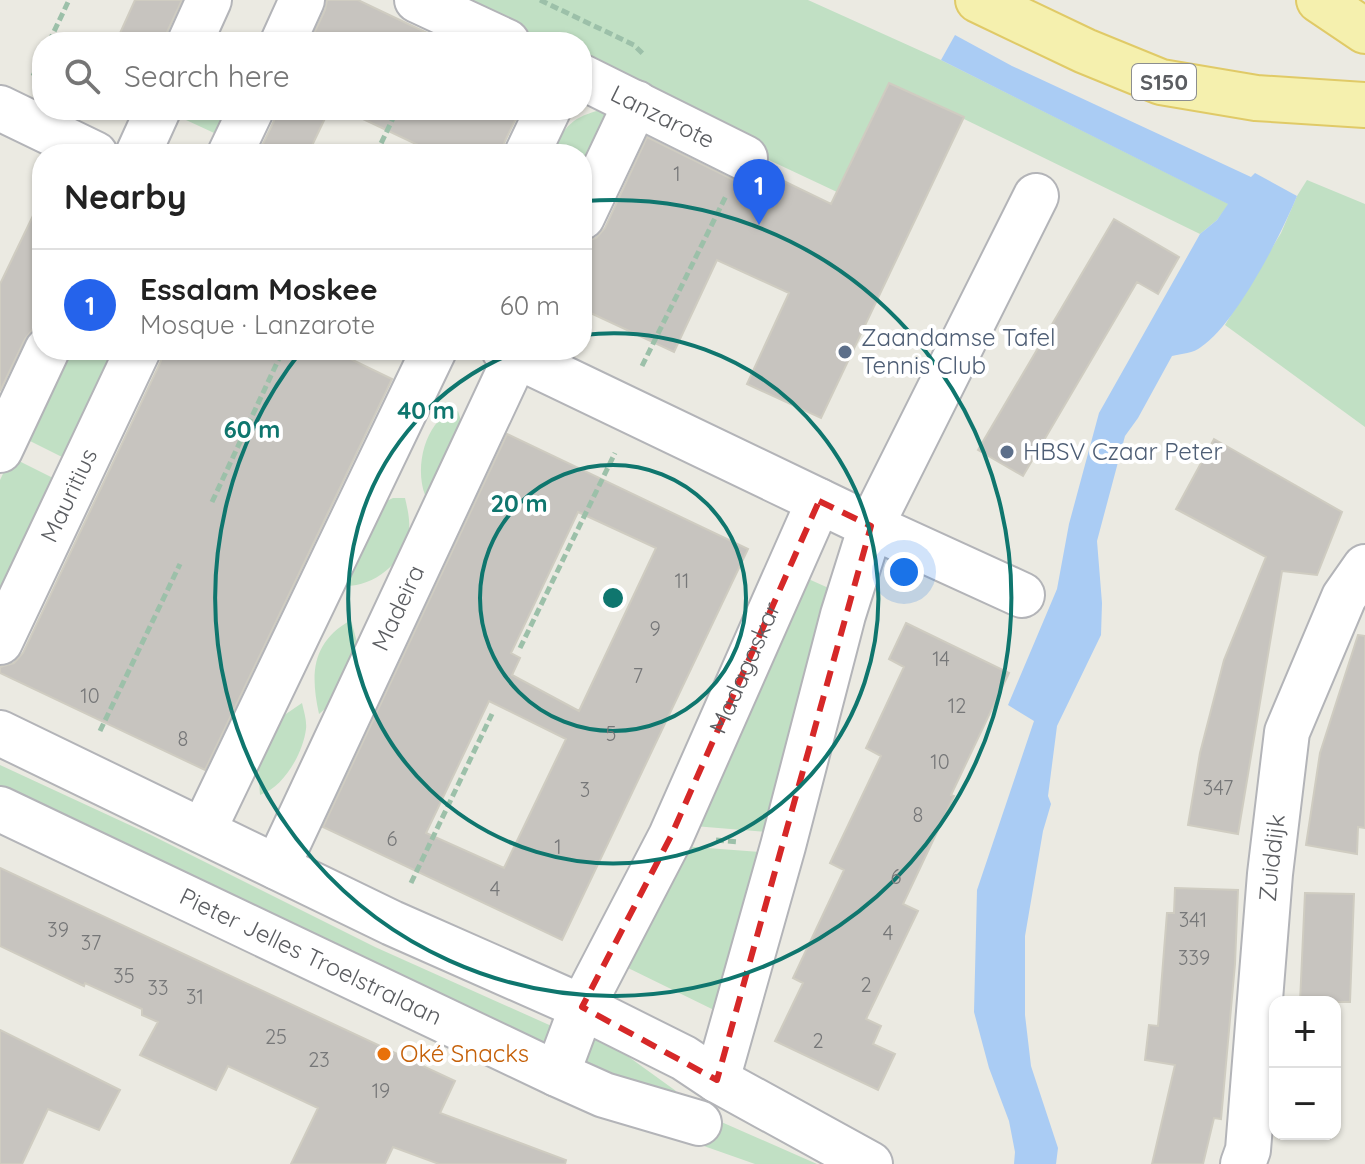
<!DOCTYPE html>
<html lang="en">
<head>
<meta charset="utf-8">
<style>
  :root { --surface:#fff; --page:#f6f6f6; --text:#222; --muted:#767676; --line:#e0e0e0; --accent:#2563eb }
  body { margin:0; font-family:Quicksand,sans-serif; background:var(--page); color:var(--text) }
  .controls { position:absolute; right:24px; bottom:24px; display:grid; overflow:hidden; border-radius:16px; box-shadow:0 2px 6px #0004 }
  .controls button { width:72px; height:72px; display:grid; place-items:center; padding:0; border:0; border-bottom:2px solid var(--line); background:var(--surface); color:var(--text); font:40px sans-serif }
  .you { position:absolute; left:904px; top:572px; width:28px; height:28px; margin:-20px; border:6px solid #fff; border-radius:50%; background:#1a73e8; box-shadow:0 0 0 12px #1a73e833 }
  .badge { display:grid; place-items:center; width:52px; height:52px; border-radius:50%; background:var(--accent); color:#fff; font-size:26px; font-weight:700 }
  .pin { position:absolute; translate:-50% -66px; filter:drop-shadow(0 2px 4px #0008) }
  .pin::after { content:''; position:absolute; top:42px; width:28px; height:24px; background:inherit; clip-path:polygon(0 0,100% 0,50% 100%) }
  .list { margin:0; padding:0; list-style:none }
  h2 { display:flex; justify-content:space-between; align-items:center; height:104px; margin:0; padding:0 32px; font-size:34px }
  h2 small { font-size:26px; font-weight:400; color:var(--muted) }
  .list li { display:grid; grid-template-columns:52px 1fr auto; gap:24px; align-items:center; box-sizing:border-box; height:112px; padding:0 32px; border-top:2px solid var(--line) }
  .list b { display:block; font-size:30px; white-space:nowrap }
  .list p { margin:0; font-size:26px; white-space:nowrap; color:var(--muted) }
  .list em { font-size:26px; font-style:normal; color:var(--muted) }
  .icon { flex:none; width:44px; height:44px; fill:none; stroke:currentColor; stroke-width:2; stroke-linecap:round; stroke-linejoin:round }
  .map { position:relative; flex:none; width:1365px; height:1164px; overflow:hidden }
  .search { position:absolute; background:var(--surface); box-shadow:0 2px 6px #0004; left:32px; top:32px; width:560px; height:88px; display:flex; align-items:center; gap:20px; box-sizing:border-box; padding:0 28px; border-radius:32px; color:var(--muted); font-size:30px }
  .panel { position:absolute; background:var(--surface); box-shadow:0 2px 6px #0004; left:32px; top:144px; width:560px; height:216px; border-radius:32px }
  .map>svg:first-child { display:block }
  .green { fill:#c1e0c4 }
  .water { fill:#aaccf4 }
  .building { fill:#c7c4bf; stroke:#cfccc1; stroke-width:2; fill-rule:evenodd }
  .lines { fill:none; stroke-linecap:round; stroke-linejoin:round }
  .minor-casing { stroke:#b3b4b8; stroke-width:48 }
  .major-casing { stroke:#e0ca67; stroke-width:48 }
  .path { stroke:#9cc0a9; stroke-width:5; stroke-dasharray:8 4; stroke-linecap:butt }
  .minor { stroke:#fff; stroke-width:44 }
  .major { stroke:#f5f0ae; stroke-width:44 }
  .marked { fill:none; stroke:#d62828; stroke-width:6; stroke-dasharray:16 10; stroke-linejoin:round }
  .ring { fill:none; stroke:#0f766e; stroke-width:4 }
  .service-dot { fill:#5c6f8a; stroke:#fff; stroke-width:3 }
  .food-dot { fill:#e8710a; stroke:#fff; stroke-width:3 }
  .labels { text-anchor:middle; stroke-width:8; stroke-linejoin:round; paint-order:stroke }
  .number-label { font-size:20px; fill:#767778 }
  .shield { fill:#fff; stroke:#8c8e90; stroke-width:2 }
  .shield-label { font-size:22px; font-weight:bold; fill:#5b5d61 }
  .street-label { font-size:24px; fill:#5b5d61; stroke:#fff }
  .service-label { font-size:24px; fill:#4e5e75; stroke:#fff; text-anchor:start }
  .food-label { font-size:24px; fill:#c56008; stroke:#fff; text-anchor:start }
  .centre { fill:#0f766e; stroke:#fff; stroke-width:4 }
  .ring-label { font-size:24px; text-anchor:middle; font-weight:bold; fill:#0f766e; stroke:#fff; stroke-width:8; stroke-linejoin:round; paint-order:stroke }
</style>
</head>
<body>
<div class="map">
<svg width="1365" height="1164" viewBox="0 0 1365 1164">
  <rect width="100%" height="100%" fill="#ebeae2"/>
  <path class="green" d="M 428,0 L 808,0 L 941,60 L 1229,204 L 1217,220 L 1200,234 L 890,83 L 837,192 L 582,72 L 582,42 L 518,42 Z
    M 604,109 L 604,119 L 582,162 L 582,154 L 551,154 C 565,125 572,117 604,109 Z
    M 175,110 L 238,110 L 225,138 L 173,114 Z
    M 1307,180 L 1365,204 L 1365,427 L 1225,325 L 1281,233 L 1297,196 Z
    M 61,350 L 124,350 L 70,461 L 20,436 Z
    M 458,411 L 462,424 L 436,490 L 425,495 C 417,474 421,444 435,425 C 441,418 451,414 458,411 Z
    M 11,457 L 63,483 L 0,612 L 0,480 Z
    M 393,498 L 405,498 C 408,511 411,523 408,536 C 402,564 373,587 344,586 L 374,507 Z
    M 804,577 L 833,590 L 780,833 L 694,826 Z
    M 351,620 L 358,646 L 332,703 L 319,714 C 310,673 312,642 351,620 Z
    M 302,703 C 304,712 307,721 306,729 C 303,753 284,787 260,795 L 258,766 L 280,718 Z
    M 0,765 L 149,834 L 375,947 L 556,1028 L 549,1040 L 535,1045 L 0,790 Z
    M 681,846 L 760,852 L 716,1011 L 624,966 Z
    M 597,1034 L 676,1091 L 664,1099 L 582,1067 Z
    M 710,1117 L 817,1164 L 755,1164 L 701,1145 Z"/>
  <path class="water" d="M 955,35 L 1012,66 L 1251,177 L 1255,173 L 1297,196 C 1281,235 1235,325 1201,347 C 1194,353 1181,354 1172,356 L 1138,418 L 1125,436 L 1097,541 L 1102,603 L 1101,635 L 1057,726 L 1048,796 L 1051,804 L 1043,831 L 1025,936 L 1025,1015 L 1031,1066 L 1058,1148 L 1056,1164 L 1014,1164 L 1015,1152 L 1009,1121 L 989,1068 L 974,1012 L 977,890 L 1034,721 L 1008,705 L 1057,589 L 1069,524 L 1099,413 L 1200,234 L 1217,220 L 1228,204 L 941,60 Z"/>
  <path class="building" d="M 135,0 L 182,0 L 167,32 L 165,42 L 116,42 Z
    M 327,0 L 358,0 L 446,42 L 310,42 L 325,10 Z
    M 889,83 L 964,117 L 821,418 L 747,384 L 789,293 L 717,260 L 674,352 L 582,309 L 582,242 L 596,238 L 605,228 L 647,137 L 734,180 L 748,185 L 765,172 L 831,204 Z
    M 276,110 L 329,110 L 308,154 L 258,154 L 274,121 Z
    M 344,110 L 520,110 L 504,143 L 502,154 L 437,154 Z
    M 42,197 L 42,326 L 32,330 L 25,339 L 0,391 L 0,284 Z
    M 1114,219 L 1179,257 L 1158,294 L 1137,282 L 1023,476 L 978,450 Z
    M 163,350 L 332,350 L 392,379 L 205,770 L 0,673 L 0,667 L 14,663 L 23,653 L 161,361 Z
    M 507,434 L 748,549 L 562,940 L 323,827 ZM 578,512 L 656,548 L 579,711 L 512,675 L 520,658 L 511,653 ZM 489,701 L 566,739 L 504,868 L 426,833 Z
    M 1214,439 L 1342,512 L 1317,575 L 1282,571 L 1238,834 L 1188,825 L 1200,753 L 1224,660 L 1266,557 L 1176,509 Z
    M 906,623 L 1009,673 L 951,795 L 954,796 L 903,904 L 918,911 L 866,1019 L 881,1026 L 873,1044 L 895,1054 L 878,1090 L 775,1041 L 803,983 L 793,978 L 844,870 L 830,863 L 881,756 L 866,748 L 904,667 L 889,659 Z
    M 1358,635 L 1365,636 L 1365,828 L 1358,827 L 1357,854 L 1306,845 L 1320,753 Z
    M 0,868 L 455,1081 L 440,1113 L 566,1160 L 565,1164 L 439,1164 L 393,1147 L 385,1164 L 291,1164 L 318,1108 L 228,1066 L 216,1090 L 140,1055 L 158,1022 L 142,1015 L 142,1009 L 85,983 L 84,986 L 0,946 Z
    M 1175,888 L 1238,890 L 1235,964 L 1221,1119 L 1214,1118 L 1203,1164 L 1152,1164 L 1175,1065 L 1145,1060 L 1149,1025 L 1158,1026 L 1167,913 L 1174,913 Z
    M 1305,893 L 1354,894 L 1350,1002 L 1300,1002 Z
    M 0,1030 L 120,1090 L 99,1130 L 48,1109 L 22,1164 L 0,1164 Z"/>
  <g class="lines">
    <g class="minor-casing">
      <g id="minor">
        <path d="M 417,0 L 507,42"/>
        <path d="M 190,42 L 209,0"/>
        <path d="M 283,42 L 302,0"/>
        <path id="s1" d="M 582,77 L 745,158"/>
        <path d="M 0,108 L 95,154"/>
        <path d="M 138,154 L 158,110"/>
        <path d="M 230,154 L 251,110"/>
        <path d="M 527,154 L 548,110"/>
        <path d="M 582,217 L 636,103"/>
        <path d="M 504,350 L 871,526 L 1022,595"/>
        <path d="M 0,450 L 47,350"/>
        <path id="s2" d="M 0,642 L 138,350"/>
        <path d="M 0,733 L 392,923 L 582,1007 L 684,1058 L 717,1080 L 870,1164"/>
        <path id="s3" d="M 0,809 L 557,1074 L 604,1095 L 699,1123"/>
        <path d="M 203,831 L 434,350"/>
        <path id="s4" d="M 277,867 L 519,350"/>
        <path id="s5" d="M 557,1074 L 582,1007 L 671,836 L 819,501"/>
        <path d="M 717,1080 L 783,846 L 843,615 L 871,526 L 1036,196"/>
        <path id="s6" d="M 1243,1164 L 1248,1150 L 1270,874 L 1287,732 L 1344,597 L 1365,567"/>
      </g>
    </g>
    <g class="major-casing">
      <path id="major" d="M 978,0 L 1085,51 L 1161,82 L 1256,98 L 1365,105
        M 1319,0 L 1365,31"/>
    </g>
    <path class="path" d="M 540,0 L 634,45 L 643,54
      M 49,42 L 69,0
      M 33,76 L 42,57
      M 376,154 L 397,110
      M 642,366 L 726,196
      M 212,502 L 283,350
      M 520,648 L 615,453
      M 100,731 L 180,564
      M 716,840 L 738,842
      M 411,883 L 492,714"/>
    <use href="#minor" class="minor"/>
    <use href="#major" class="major"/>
  </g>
  <path class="marked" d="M 819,501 L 871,526 L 717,1080 L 582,1007 L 671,836 Z"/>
  <g class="ring">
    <circle cx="613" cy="598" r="133"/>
    <path d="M583 335A265 265 0 1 1 518 351"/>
    <path d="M585 201A398 398 0 1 1 302 350"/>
  </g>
  <g class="service-dot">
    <circle cx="845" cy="352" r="8"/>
    <circle cx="1007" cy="452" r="8"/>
  </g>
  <circle class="food-dot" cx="384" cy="1054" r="8"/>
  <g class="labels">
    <g class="number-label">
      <text x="677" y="181">1</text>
      <text x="682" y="588">11</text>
      <text x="655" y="636">9</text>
      <text x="941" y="666">14</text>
      <text x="638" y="683">7</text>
      <text x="90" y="703">10</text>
      <text x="957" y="713">12</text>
      <text x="611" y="741">5</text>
      <text x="183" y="746">8</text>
      <text x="940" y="769">10</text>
      <text x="1218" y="795">347</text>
      <text x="585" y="797">3</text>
      <text x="918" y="822">8</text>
      <text x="392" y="846">6</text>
      <text x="558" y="854">1</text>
      <text x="896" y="884">6</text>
      <text x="495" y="896">4</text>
      <text x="1193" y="927">341</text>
      <text x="58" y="937">39</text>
      <text x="888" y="940">4</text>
      <text x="91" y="950">37</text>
      <text x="1194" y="965">339</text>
      <text x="124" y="983">35</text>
      <text x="866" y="992">2</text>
      <text x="158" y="995">33</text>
      <text x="195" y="1004">31</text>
      <text x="276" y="1044">25</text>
      <text x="818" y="1048">2</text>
      <text x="319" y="1067">23</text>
      <text x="381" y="1098">19</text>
    </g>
    <rect class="shield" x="1132" y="64" width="64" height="36" rx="6"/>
    <g class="shield-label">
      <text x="1164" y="90">S150</text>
    </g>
    <g class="street-label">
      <text dy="8" stroke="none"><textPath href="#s1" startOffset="90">Lanzarote</textPath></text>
      <text dy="8" stroke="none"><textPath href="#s2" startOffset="162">Mauritius</textPath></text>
      <text dy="8" stroke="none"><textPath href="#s4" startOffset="286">Madeira</textPath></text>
      <text dy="8" stroke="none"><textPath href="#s5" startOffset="448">Madagaskar</textPath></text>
      <text dy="8" stroke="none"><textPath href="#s6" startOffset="308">Zuiddijk</textPath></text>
      <text dy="8" stroke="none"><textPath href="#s3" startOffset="344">Pieter Jelles Troelstralaan</textPath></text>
    </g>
    <g class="service-label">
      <text x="861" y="346">Zaandamse Tafel<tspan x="861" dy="28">Tennis Club</tspan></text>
      <text x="1023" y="460">HBSV Czaar Peter</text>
    </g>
    <g class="food-label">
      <text x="400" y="1062">Oké Snacks</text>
    </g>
  </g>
  <circle cx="613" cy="598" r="12" class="centre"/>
  <g class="ring-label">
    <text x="426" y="419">40 m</text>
    <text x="252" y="438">60 m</text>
    <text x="519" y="512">20 m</text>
  </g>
</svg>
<div class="controls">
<button>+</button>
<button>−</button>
</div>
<div class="you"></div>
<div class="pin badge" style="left:759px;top:225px">1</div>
<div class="search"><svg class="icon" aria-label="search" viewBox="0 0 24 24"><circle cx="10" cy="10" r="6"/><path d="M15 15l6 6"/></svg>Search here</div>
<section class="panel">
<h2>Nearby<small></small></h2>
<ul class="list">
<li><span class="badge">1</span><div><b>Essalam Moskee</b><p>Mosque · Lanzarote</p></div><em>60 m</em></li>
</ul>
</section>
</div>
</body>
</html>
